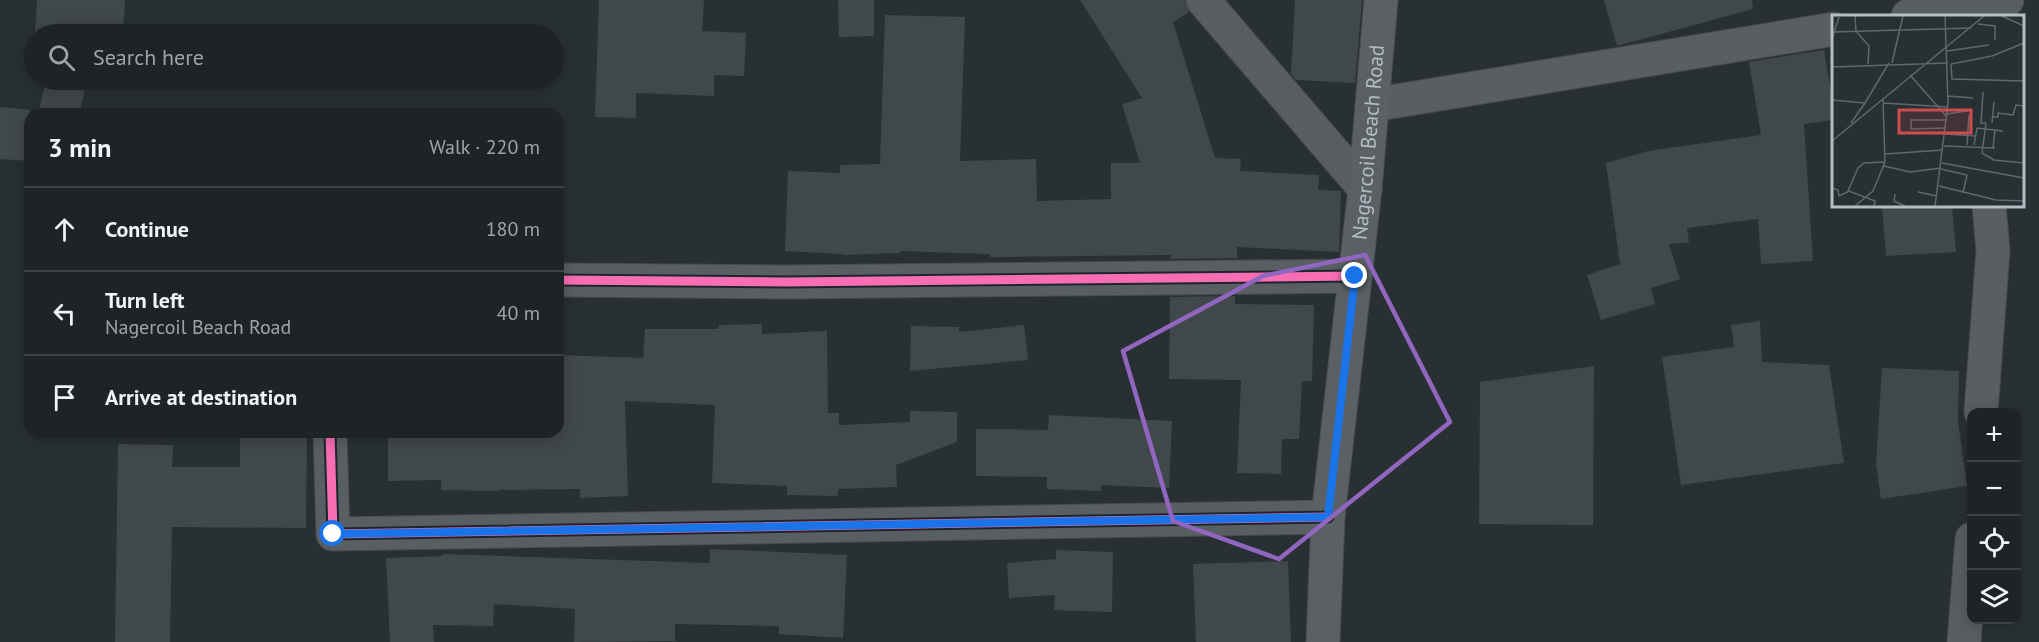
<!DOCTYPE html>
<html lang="en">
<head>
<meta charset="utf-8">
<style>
  :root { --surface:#1e2426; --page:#2b3032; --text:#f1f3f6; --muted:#a1a4a7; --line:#3c4143 }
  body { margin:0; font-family:"PT Sans",sans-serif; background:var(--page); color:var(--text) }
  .controls { position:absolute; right:18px; bottom:18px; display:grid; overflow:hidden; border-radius:12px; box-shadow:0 3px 15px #0003 }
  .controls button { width:54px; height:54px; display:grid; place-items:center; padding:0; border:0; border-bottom:2px solid var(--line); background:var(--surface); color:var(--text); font:30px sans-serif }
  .stop { position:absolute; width:18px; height:18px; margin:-14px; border:4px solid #1a73e8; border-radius:50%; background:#fff }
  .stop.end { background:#1a73e8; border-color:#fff; box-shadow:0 2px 6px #0008 }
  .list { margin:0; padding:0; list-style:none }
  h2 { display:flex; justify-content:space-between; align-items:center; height:78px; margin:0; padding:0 24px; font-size:26px }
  h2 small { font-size:20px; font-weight:400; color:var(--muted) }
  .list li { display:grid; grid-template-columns:39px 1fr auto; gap:18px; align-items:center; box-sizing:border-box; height:84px; padding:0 24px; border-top:2px solid var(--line) }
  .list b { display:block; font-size:22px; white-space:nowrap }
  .list p { margin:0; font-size:20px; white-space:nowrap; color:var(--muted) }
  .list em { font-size:20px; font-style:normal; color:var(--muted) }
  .icon { flex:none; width:33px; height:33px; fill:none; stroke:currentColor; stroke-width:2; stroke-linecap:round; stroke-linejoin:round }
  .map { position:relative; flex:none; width:2039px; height:642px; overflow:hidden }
  .search { position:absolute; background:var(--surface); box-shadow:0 3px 15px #0003; left:24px; top:24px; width:540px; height:66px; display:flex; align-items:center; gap:15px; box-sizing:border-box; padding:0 21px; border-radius:33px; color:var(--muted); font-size:22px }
  .panel { position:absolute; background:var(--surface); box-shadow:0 3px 15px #0003; left:24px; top:108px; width:540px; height:330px; border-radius:18px }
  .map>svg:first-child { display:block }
  .building { fill:#41484b }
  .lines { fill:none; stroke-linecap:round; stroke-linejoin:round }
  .minor-casing { stroke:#464b4e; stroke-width:35 }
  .major-casing { stroke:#464c50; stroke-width:35 }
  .minor { stroke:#585e61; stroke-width:33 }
  .major { stroke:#5a6063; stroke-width:33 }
  .cycleway-casing { stroke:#1c272d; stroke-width:13 }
  .cycleway { stroke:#f96db3; stroke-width:9 }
  .route { stroke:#1a73e8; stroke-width:8 }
  .marked { fill:none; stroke:#9166c1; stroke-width:4.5; stroke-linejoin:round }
  .labels { text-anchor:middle; stroke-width:4.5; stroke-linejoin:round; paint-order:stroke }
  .street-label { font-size:21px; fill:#b2bdc4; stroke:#1c272d }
  .inset-road { fill:none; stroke:#5f686d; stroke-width:1.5 }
  .view { fill:#cd4d4f; fill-opacity:0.15; stroke:#cd4d4f; stroke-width:3 }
  .inset-edge { fill:none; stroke:#b2bdc4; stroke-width:3 }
</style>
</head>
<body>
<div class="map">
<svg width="2039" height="642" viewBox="0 0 2039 642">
  <rect width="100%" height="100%" fill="#283033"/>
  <path class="building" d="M 37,0 L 125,0 L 123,34 L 35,34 Z
    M 599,0 L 704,0 L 702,31 L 746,33 L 744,76 L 714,75 L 714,96 L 636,93 L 636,118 L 595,117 Z
    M 838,0 L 874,0 L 874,36 L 839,37 Z
    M 1080,0 L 1185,0 L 1189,12 L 1173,22 L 1215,158 L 1241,159 L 1240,171 L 1319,175 L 1318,190 L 1341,191 L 1339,252 L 1237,247 L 1237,258 L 1171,259 L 1171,255 L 990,257 L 990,254 L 900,251 L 900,253 L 843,255 L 843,254 L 785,251 L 788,171 L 840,173 L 840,165 L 880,164 L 885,15 L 965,17 L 960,161 L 1036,159 L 1037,201 L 1111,199 L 1111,163 L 1140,163 L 1122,104 L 1142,98 Z
    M 1295,0 L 1362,0 L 1355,83 L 1296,80 L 1291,74 Z
    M 1604,0 L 1752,0 L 1753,9 L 1617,46 Z
    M 1824,50 L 1833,105 L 1833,120 L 1804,124 L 1813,261 L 1761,264 L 1758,219 L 1687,228 L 1689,242 L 1669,244 L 1680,279 L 1651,288 L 1655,304 L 1601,320 L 1587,275 L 1620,264 L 1606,163 L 1648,151 L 1761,135 L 1749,62 Z
    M 46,80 L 57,80 L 86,86 L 79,114 L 38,114 Z
    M 0,107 L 30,110 L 30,161 L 0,159 Z
    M 1882,206 L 1952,206 L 1956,252 L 1886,256 Z
    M 1235,296 L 1235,304 L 1314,305 L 1312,381 L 1302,381 L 1299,439 L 1282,439 L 1281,474 L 1237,473 L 1241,380 L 1169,379 L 1170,297 Z
    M 1760,321 L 1762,362 L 1829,365 L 1844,463 L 1681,485 L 1662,357 L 1734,347 L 1731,325 Z
    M 762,324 L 762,334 L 827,331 L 828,413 L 839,413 L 839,425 L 910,422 L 910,411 L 957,412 L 957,442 L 896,465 L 897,487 L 838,489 L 838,496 L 787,495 L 787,486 L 712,483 L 715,405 L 625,401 L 628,496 L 580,498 L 580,489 L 499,490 L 499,491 L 441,490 L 441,480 L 388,481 L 388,435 L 441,432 L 558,432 L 558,355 L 643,358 L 645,329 L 718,329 L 719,325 Z
    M 1024,325 L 1028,360 L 910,371 L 911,326 L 959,327 L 959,332 Z
    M 1594,366 L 1593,525 L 1479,524 L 1480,382 Z
    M 1882,368 L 1959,371 L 1958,421 L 1967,486 L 1881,499 L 1876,464 Z
    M 1049,415 L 1172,421 L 1169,488 L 1101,485 L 1101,491 L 1047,489 L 1047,477 L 976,476 L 976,429 L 1048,430 Z
    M 240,432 L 307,432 L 306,528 L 172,527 L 170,642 L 115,642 L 118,444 L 173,445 L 172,467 L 240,467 Z
    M 710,549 L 847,555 L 843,638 L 779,634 L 779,626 L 675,624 L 675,641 L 574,642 L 575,609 L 494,604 L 493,626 L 433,625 L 434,642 L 390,642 L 386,558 L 443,556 L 443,554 L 710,563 Z
    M 1056,550 L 1113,552 L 1112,612 L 1054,610 L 1055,595 L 1009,598 L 1007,563 L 1056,559 Z
    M 1288,561 L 1291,642 L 1196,642 L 1193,564 Z"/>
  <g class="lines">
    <g class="minor-casing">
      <path id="minor" d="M 1203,0 L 1365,189
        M 1908,16 L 2007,0
        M 1372,105 L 1834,29
        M 558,280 L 786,282 L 1355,276
        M 1981,412 L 1993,250 L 1989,206
        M 330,432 L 333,534 L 1328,517
        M 1964,642 L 1972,539"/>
    </g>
    <g class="major-casing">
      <g id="major">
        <path id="s1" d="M 1323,642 L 1328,517 L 1365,189 L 1381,0"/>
      </g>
    </g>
    <use href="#minor" class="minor"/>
    <use href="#major" class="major"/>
    <g class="cycleway-casing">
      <path id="cycleway" d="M 558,280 L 786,282 L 1355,276
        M 330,432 L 333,534 L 1328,517"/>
    </g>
    <use href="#cycleway" class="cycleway"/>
  </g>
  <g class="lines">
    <path class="route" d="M 333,534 L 1328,517 L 1355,276"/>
  </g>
  <path class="marked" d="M 1365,255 L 1450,422 L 1279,559 L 1173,521 L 1123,351 L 1263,276 Z"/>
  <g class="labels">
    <g class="street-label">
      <text dy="7" stroke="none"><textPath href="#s1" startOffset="502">Nagercoil Beach Road</textPath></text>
    </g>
  </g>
  <g transform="translate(1832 15)">
    <rect width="192" height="192" fill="#283033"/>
    <path class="inset-road" d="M 23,1 L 24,16 L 37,31 L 36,49M 170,1 L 192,11M 146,9 L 163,11 L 163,25M 0,17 L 139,13M 0,24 L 7,2M 192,28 L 160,41 L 119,49 L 120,64 L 192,66M 115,36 L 157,30M 60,48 L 71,1M 0,52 L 116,48M 78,60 L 115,102M 151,77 L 149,108 L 154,108M 116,81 L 141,83M 0,85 L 33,88 L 57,48M 51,88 L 116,92M 115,99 L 140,95M 160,102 L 166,102 L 166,98 L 181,100 L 184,90 L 192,91M 19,108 L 33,88M 154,108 L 150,138 L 162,145 L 192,148M 160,108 L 162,87M 114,113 L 79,114 L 79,105 L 115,105M 114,119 L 144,121M 0,126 L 152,1M 135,130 L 137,100M 142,130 L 145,113 L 171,116M 112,131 L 163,133M 161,133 L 163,115M 53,139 L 111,135M 110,148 L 192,163M 52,151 L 78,157 L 109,153M 109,154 L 135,160 L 131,178M 107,171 L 164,185 L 192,186M 0,173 L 6,175 L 7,181 L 17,176 L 43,186 L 42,191M 16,176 L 26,153 L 32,148 L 53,147M 86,177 L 105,181M 63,179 L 62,186 L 73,191M 23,191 L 41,176 L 53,147 L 51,85M 103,191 L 116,88 L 113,1"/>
    <path class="view" d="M 67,95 L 139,95 L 139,118 L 67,118 Z"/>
    <rect width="192" height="192" class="inset-edge"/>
  </g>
</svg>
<div class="controls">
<button>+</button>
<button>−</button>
<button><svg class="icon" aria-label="locate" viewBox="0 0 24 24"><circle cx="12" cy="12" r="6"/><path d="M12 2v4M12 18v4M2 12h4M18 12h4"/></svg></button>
<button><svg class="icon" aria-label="layers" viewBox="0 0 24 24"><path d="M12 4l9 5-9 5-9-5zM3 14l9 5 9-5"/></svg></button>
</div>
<div class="stop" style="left:333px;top:534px"></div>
<div class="stop end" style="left:1355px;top:276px"></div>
<div class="search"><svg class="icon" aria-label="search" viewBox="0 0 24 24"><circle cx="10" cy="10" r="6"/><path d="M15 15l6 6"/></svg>Search here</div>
<section class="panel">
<h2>3 min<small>Walk · 220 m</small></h2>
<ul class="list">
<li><svg class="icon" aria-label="ahead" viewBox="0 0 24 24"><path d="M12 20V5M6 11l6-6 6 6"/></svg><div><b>Continue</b></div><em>180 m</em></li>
<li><svg class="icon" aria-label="left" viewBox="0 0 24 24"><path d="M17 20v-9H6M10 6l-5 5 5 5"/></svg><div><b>Turn left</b><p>Nagercoil Beach Road</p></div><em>40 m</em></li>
<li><svg class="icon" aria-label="arrive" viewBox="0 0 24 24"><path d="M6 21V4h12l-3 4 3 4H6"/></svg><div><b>Arrive at destination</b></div></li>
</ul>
</section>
</div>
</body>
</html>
